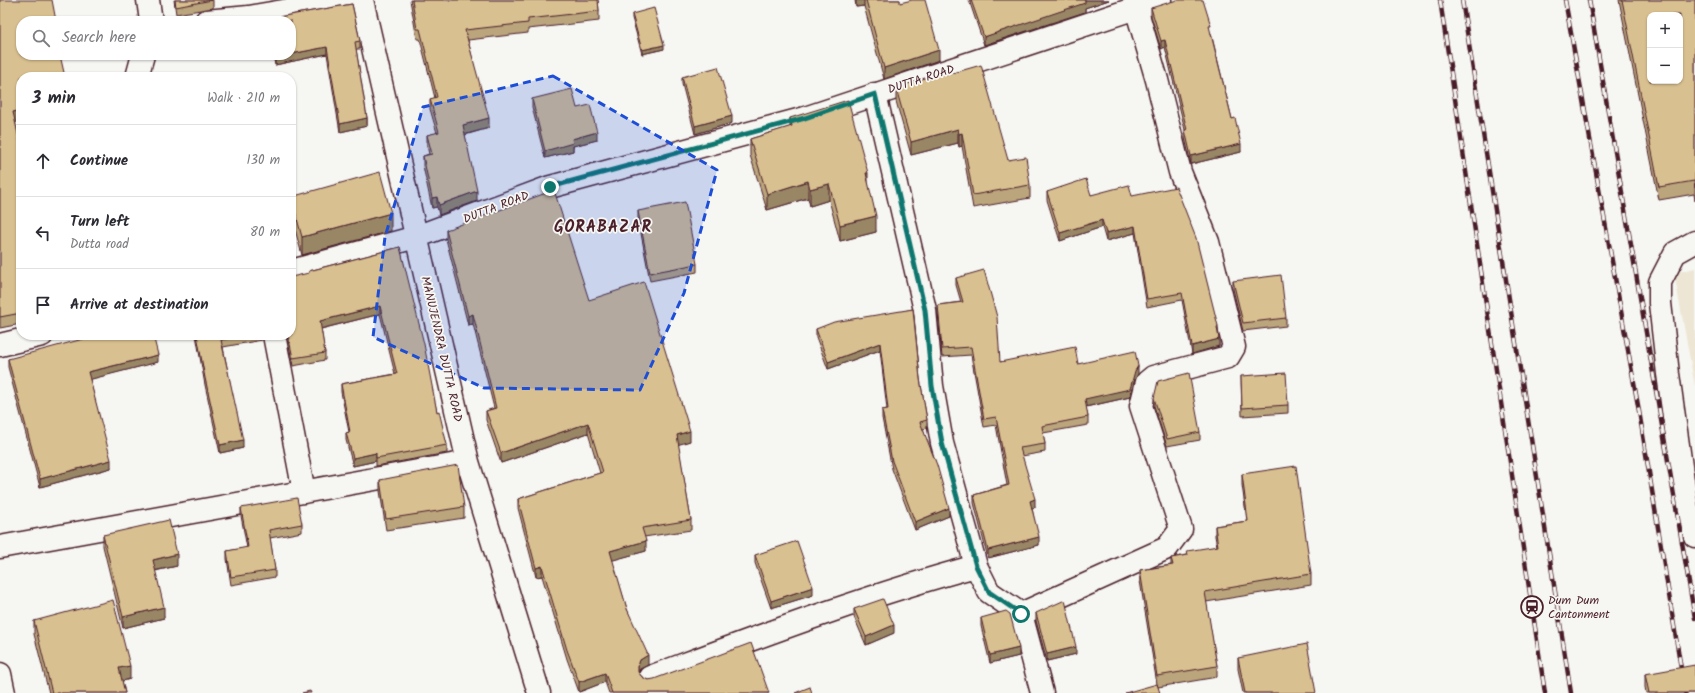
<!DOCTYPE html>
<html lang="en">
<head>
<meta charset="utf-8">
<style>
  :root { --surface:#fff; --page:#f2f2f3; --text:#2b2b33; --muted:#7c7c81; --line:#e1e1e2 }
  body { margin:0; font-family:Kalam,sans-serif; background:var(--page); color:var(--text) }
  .controls { position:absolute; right:12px; top:12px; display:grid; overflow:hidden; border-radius:8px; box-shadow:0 1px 3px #0004 }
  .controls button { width:36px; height:36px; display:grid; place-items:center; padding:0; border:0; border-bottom:1px solid var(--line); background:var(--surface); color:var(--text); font:20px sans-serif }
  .stop { position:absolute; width:12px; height:12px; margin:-9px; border:3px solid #0f766e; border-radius:50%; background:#fff }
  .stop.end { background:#0f766e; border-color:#fff; box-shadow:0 1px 4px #0008 }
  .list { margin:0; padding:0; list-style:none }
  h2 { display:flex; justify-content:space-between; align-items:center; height:52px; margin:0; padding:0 16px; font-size:17px }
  h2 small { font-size:13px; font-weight:400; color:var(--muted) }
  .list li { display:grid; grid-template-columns:26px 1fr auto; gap:12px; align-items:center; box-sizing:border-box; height:72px; padding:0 16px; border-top:1px solid var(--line) }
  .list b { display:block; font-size:15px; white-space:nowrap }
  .list p { margin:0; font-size:13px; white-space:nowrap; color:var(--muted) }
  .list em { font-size:13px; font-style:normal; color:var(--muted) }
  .icon { flex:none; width:22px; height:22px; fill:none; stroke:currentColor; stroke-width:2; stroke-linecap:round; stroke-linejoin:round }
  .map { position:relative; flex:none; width:1695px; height:693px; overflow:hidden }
  .search { position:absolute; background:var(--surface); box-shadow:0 1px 3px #0004; left:16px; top:16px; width:280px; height:44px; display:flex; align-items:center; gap:10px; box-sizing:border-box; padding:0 14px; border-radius:16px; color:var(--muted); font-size:15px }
  .panel { position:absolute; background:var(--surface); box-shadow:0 1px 3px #0004; left:16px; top:72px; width:280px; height:268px; border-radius:16px }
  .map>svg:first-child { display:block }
  .built { fill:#ede6d5 }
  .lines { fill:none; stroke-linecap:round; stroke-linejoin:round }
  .minor-casing { stroke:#4a1f2b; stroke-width:25 }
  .minor { stroke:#f6f6f2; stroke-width:22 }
  .rail-casing { stroke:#4a1f2b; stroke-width:4.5 }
  .rail { stroke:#f6f6f2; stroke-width:3; stroke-dasharray:9; stroke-linecap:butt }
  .wall { fill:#bba57c; stroke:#4a1f2b }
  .shaded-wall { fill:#988665; stroke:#4a1f2b }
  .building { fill:#d9c090; stroke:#4a1f2b; fill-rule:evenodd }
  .route { stroke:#0f766e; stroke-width:5 }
  .marked { fill:#1d4ed8; fill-opacity:0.2; stroke:#1d4ed8; stroke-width:3; stroke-dasharray:8 5; stroke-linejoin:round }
  .labels { text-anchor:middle; stroke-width:3.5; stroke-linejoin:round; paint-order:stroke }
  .street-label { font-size:12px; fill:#4a1f2b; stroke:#f6f6f2 }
  .poi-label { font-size:12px; fill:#4a1f2b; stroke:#f6f6f2; text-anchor:start }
  .district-label { font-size:16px; font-weight:bold; letter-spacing:1px; fill:#4a1f2b; stroke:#f6f6f2 }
</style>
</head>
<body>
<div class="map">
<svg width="1695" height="693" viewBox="0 0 1695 693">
  <rect width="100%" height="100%" fill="#f6f6f2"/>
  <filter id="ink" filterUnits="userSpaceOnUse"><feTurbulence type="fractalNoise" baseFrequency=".025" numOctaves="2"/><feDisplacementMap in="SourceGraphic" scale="8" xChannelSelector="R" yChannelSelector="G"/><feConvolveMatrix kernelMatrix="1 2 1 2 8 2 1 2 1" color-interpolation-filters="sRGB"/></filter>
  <g filter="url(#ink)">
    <path class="built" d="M 1695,268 L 1695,386 L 1674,273 Z"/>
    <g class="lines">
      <g class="minor-casing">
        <path id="minor" d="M 148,0 L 151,21
          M 362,0 L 468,462 L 539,693
          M 206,21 L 249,17 L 348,0
          M 137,77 L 143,55
          M 875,94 L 925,310 L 932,386 L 942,443 L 976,566 L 989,592 L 1021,614
          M 1695,242 L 1675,253 L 1660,282 L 1660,303 L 1668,374 L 1687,509 L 1695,536
          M 291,271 L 416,237 L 550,187 L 805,118 L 1160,0
          M 274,335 L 304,492
          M 0,345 L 42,335
          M 0,547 L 468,462
          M 0,674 L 4,693
          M 650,677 C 758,637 865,596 976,566
          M 1042,693 L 1021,614 L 1167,548 L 1181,529 L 1141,406 L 1147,382 L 1153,377 L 1228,357 L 1234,347 L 1208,242 L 1180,172 L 1157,80 L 1136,8"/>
      </g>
      <use href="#minor" class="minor"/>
      <g class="rail-casing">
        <path id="rail" d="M 1440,0 L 1545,693
          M 1462,0 L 1571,693
          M 1565,0 L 1639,411 L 1685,693
          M 1589,0 L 1695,618"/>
      </g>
      <use href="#rail" class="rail"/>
    </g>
    <path class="wall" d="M 0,0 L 21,77 L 21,121 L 15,122 L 21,147 L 21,324 L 0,328 Z
      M 174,0 L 213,0 L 213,8 L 176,14 Z
      M 410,0 L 598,0 L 599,11 L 599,21 L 528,29 L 528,33 L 468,40 L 489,128 L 465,135 L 477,201 L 439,215 L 437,207 L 432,208 L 423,166 L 423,156 L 429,154 L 427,146 L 427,135 L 437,133 L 430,109 L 430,99 L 435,98 L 420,39 L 417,39 Z
      M 855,0 L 900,0 L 900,3 L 939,60 L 884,79 L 864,6 L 856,7 Z
      M 969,0 L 1109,0 L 1085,8 L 1085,12 L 984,45 Z
      M 1619,0 L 1695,0 L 1695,201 L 1694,194 L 1659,200 Z
      M 352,4 L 360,41 L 360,49 L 356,49 L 367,118 L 367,126 L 340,132 L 327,54 L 275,65 L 273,55 L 291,55 L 291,21 L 267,21 L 267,19 Z
      M 1151,8 L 1211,33 L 1232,119 L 1241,152 L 1191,164 L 1185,138 L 1185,130 L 1165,47 L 1161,49 L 1151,16 Z
      M 632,14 L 664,49 L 642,54 L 632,18 Z
      M 946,75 L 1008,160 L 1030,185 L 1030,198 L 973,208 L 962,146 L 959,147 L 958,143 L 911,155 L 896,101 L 896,88 Z
      M 682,77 L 732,123 L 695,134 L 682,84 Z
      M 532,99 L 577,108 L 597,140 L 573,146 L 573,151 L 545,158 L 532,107 Z
      M 790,118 L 868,183 L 876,232 L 840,241 L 829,200 L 810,206 L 808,198 L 767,210 L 750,155 L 750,139 L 790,127 Z
      M 1047,192 L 1091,195 L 1132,196 L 1218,326 L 1219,346 L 1192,354 L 1182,300 L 1147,307 L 1135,233 L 1106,241 L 1102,227 L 1060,241 L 1047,200 Z
      M 291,197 L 391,231 L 302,255 L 291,215 Z
      M 638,211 L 697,264 L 697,272 L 650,281 L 638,218 Z
      M 446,230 L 589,300 L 690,441 L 678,444 L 691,520 L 691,530 L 644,537 L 646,551 L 612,560 L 627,609 L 648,665 L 640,669 L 639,673 L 642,677 L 648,680 L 769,693 L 609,693 L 605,682 L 579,692 L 567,659 L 542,576 L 536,577 L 518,508 L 518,499 L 600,473 L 588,433 L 501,463 L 486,420 L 486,411 L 494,408 L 473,324 L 468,325 L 446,239 Z
      M 400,247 L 437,412 L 447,445 L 447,453 L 376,466 L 376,461 L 353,466 L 346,440 L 346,433 L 349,432 L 341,392 L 341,384 L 395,374 L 380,314 L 321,329 L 325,353 L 325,360 L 293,366 L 287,335 L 291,335 L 309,271 Z
      M 956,278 L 1000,362 L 1078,364 L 1138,374 L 1135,379 L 1130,397 L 1086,407 L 1088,417 L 1088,425 L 1043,433 L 1045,444 L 1045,452 L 1022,456 L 1035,507 L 1032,508 L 1039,545 L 988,558 L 974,503 L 974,495 L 1007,485 L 996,425 L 984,427 L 971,355 L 942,357 L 938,313 L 938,305 L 961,302 L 956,285 Z
      M 1233,281 L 1286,318 L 1286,326 L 1243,331 L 1233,289 Z
      M 913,309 L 920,379 L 927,420 L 927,428 L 923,429 L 949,516 L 915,530 L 892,469 L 882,418 L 882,410 L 887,409 L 880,350 L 828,369 L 816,337 L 816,329 Z
      M 196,335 L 262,335 L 262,340 L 223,347 L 243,448 L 220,453 L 205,385 Z
      M 8,359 L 158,362 L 90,379 L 111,468 L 40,487 L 8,367 Z
      M 1241,376 L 1288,405 L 1288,413 L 1242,416 Z
      M 1154,398 L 1200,432 L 1200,440 L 1167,446 L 1154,406 Z
      M 1242,474 L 1311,574 L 1311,585 L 1206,602 L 1217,666 L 1217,677 L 1158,687 L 1157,684 L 1140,581 L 1140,570 L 1171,565 L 1171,558 L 1187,555 L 1217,546 L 1215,536 L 1215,526 L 1247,521 L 1242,485 Z
      M 380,480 L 464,507 L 464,518 L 386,530 L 380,491 Z
      M 241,508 L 302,524 L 302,532 L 270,538 L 275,570 L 275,577 L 231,585 L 227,559 L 227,551 L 247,548 L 241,516 Z
      M 103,535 L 177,566 L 155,571 L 164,618 L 123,628 L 103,546 Z
      M 755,555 L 813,595 L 771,608 L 755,563 Z
      M 854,609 L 894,633 L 866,645 L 854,617 Z
      M 1036,613 L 1076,654 L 1047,661 L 1036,621 Z
      M 981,618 L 1019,656 L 990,663 L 981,626 Z
      M 34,621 L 130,679 L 122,681 L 125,693 L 49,693 L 34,634 Z
      M 1238,658 L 1316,693 L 1243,693 L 1238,669 Z
      M 1645,674 L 1695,693 L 1646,693 L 1645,687 Z"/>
    <path class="shaded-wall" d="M 856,0 L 864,0 L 864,6 L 856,7 Z
      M 1084,0 L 1109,0 L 1085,8 L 1085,12 L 984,45 L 984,37 Z
      M 1165,40 L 1165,47 L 1161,49 L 1161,41 Z
      M 664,45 L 664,49 L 642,54 L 642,50 Z
      M 327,47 L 327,54 L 275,65 L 275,58 L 288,55 L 291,55 L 291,54 Z
      M 939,50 L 939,60 L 884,79 L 884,68 Z
      M 21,110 L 21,121 L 13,123 L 13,112 Z
      M 732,116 L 732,123 L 695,134 L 695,126 Z
      M 367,118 L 367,126 L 340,132 L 340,124 Z
      M 489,118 L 489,128 L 463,135 L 463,125 Z
      M 958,129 L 958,143 L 911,155 L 911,142 Z
      M 597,132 L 597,140 L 573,146 L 573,151 L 545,158 L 545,151 L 572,139 Z
      M 962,133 L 962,146 L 959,147 L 959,134 Z
      M 1241,144 L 1241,152 L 1191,164 L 1191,156 Z
      M 866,173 L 868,173 L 868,189 Z
      M 808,181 L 808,198 L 767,210 L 767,194 Z
      M 829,184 L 829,200 L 810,206 L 810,189 Z
      M 477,191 L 477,201 L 439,215 L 439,205 Z
      M 437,197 L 437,207 L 432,208 L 432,198 Z
      M 391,213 L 391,231 L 302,255 L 302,237 Z
      M 876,216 L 876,232 L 840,241 L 840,225 Z
      M 1102,220 L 1102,227 L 1060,241 L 1060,233 Z
      M 1135,226 L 1135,233 L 1106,241 L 1106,233 Z
      M 380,306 L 380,314 L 320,329 L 320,321 Z
      M 473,314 L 473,324 L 468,325 L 468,316 Z
      M 1219,339 L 1219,346 L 1192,354 L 1192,346 Z
      M 880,343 L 880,350 L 828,369 L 828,362 Z
      M 158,355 L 158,362 L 88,380 L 88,372 Z
      M 1138,366 L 1138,374 L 1135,379 L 1130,397 L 1085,407 L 1085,399 L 1135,371 Z
      M 588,423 L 588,433 L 501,463 L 501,453 Z
      M 690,431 L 690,441 L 677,445 L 677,435 Z
      M 243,440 L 243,448 L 220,453 L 220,445 Z
      M 376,453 L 376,461 L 353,466 L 353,458 Z
      M 111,460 L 111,468 L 40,487 L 40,479 Z
      M 1035,499 L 1035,507 L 1030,509 L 1030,501 Z
      M 949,508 L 949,516 L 915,530 L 915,522 Z
      M 1039,537 L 1039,545 L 988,558 L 988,550 Z
      M 646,541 L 646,551 L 610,561 L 610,551 Z
      M 177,554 L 177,566 L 153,571 L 153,560 Z
      M 542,566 L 542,576 L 536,577 L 536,568 Z
      M 813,587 L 813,595 L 771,608 L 771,601 Z
      M 164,607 L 164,618 L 123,628 L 123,617 Z
      M 894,625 L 894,633 L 866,645 L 866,637 Z
      M 1076,647 L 1076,654 L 1047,661 L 1047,654 Z
      M 1019,648 L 1019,656 L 990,663 L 990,655 Z
      M 648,655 L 648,665 L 640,669 L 638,675 L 638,666 L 640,660 Z
      M 130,666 L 130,679 L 119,682 L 119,668 Z
      M 605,673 L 605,682 L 579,692 L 579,682 Z"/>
    <path class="building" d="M 0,0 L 52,0 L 56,21 L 21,21 L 21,55 L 60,55 L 65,77 L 21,77 L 21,110 L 13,112 L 21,147 L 21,313 L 0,317 Z
      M 175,0 L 212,0 L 176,7 Z
      M 412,0 L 598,0 L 599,11 L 528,19 L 528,23 L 465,30 L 489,118 L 463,125 L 477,191 L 439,205 L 437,197 L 432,198 L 423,156 L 432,154 L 427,135 L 439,132 L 430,99 L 437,97 L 420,29 L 417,29 Z
      M 866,0 L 900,0 L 900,3 L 912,0 L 925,0 L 939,50 L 884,68 Z
      M 971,0 L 1085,0 L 1085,3 L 984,37 Z
      M 1177,0 L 1203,0 L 1211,26 L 1209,26 L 1232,119 L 1235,118 L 1241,144 L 1191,156 L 1185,130 L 1187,130 L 1165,40 L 1161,41 L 1151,8 Z
      M 1622,0 L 1695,0 L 1695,188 L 1694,181 L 1659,187 ZM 1650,15 L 1680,15 L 1680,81 L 1650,81 Z
      M 352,4 L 360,41 L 355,42 L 367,118 L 340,124 L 327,47 L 291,54 L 291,21 L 267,21 L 267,19 Z
      M 654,8 L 664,45 L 642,50 L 632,14 Z
      M 275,55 L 288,55 L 275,58 Z
      M 981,65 L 1008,160 L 1026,157 L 1030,185 L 973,195 L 962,133 L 959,134 L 958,129 L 911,142 L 896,88 L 945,71 L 946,75 Z
      M 718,67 L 732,116 L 695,126 L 682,77 Z
      M 572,89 L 577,108 L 590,105 L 597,132 L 572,139 L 573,143 L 545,151 L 532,99 Z
      M 848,100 L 868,173 L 866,173 L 876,216 L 840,225 L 829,184 L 810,189 L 808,181 L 767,194 L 750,139 L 792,126 L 790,118 Z
      M 380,172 L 391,213 L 302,237 L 291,197 Z
      M 1086,179 L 1091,195 L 1129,185 L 1132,196 L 1176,187 L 1196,238 L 1218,326 L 1217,327 L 1219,339 L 1192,346 L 1182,293 L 1147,299 L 1135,226 L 1106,233 L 1102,220 L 1060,233 L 1047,192 Z
      M 554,190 L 589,300 L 644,282 L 690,431 L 677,435 L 691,520 L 642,528 L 646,541 L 610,551 L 627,609 L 648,655 L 640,660 L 638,666 L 638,672 L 642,677 L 648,680 L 654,679 L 751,643 L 769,693 L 612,693 L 605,673 L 579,682 L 567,650 L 542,566 L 536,568 L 518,499 L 603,472 L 588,423 L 501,453 L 486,411 L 496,408 L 473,314 L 468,316 L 446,230 Z
      M 685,202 L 697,264 L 650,273 L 638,211 Z
      M 400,247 L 424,344 L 437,412 L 439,411 L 447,445 L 376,458 L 376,453 L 353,458 L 346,433 L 350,432 L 341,384 L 397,374 L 380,306 L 320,321 L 325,353 L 293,358 L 288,335 L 291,335 L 291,277 L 309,273 L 309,271 Z
      M 984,270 L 997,317 L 1000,362 L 1075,347 L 1078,364 L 1135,351 L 1138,366 L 1135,371 L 1130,389 L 1085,399 L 1088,417 L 1042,426 L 1045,444 L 1020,448 L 1035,499 L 1030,501 L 1039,537 L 988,550 L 974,495 L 1009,485 L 996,417 L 984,419 L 971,347 L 942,349 L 938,305 L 963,302 L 956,278 Z
      M 1281,275 L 1286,318 L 1243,323 L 1233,281 Z
      M 913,309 L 920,379 L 927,420 L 920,422 L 937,465 L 949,508 L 915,522 L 892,461 L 882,410 L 888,409 L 880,343 L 828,362 L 816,329 L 834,322 Z
      M 98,335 L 153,335 L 158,355 L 88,372 L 111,460 L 40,479 L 8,359 Z
      M 197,335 L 247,335 L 221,340 L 243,440 L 220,445 L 205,378 Z
      M 1189,373 L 1200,432 L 1167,439 L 1154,398 L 1158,381 Z
      M 1286,373 L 1288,405 L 1242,408 L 1241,376 Z
      M 458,465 L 464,507 L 386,519 L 380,480 Z
      M 1296,466 L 1311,574 L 1205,592 L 1217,666 L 1157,676 L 1140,570 L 1173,565 L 1171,558 L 1188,555 L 1187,551 L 1218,546 L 1215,526 L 1248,521 L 1242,474 Z
      M 297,498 L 302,524 L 269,530 L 275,570 L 231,577 L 227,551 L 248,547 L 241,508 Z
      M 169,520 L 177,554 L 153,560 L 164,607 L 123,617 L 103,535 Z
      M 797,541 L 813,587 L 771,601 L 755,555 Z
      M 883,599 L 894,625 L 866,637 L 854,609 Z
      M 113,600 L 130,666 L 119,668 L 125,693 L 52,693 L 34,621 Z
      M 1065,600 L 1076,647 L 1047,654 L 1036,613 Z
      M 1006,611 L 1010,614 L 1019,648 L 990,655 L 981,618 Z
      M 1307,644 L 1316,693 L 1245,693 L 1238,658 Z
      M 1695,665 L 1695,693 L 1649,693 L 1645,674 Z
      M 1157,684 L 1160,693 L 1125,693 Z
      M 810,687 L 812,693 L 795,693 Z
      M 310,691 L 311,693 L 302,693 Z"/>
  </g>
  <g class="lines" filter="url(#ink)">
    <path class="route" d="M 550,187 L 805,118 L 875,94 L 925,310 L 932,386 L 942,443 L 976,566 L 989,592 L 1021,614"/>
  </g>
  <path class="marked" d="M 553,76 L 717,170 L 684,293 L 640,390 L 484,388 L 373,337 L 385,237 L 423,107 Z"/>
  <defs>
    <g id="station-ring" transform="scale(1.15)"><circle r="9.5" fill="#f6f6f2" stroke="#4a1f2b" stroke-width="1.5"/><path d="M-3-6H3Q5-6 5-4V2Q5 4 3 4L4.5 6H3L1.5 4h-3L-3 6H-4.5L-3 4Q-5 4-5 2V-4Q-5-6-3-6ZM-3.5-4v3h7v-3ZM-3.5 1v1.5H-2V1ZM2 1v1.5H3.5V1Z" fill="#4a1f2b"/></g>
  </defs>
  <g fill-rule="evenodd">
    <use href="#station-ring" x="1532" y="607"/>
  </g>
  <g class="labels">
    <g class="street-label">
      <text transform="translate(921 79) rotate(-18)" y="4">DUTTA ROAD</text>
      <text transform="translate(496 207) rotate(-21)" y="4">DUTTA ROAD</text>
      <text transform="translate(442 349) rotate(77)" y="4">MANUJENDRA DUTTA ROAD</text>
    </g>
    <g class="poi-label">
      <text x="1548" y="604">Dum Dum<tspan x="1548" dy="14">Cantonment</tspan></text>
    </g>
    <g class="district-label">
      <text x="603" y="232">GORABAZAR</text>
    </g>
  </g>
</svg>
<div class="controls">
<button>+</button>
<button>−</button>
</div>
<div class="stop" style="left:1021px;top:614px"></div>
<div class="stop end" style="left:550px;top:187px"></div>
<div class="search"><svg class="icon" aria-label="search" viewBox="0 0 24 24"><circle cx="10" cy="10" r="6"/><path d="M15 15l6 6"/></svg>Search here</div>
<section class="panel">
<h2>3 min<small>Walk · 210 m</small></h2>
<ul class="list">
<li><svg class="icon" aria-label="ahead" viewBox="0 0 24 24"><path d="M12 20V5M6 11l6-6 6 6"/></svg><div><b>Continue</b></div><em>130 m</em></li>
<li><svg class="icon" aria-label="left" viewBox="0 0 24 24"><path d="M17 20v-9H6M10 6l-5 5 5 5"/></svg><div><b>Turn left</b><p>Dutta road</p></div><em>80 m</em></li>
<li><svg class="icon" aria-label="arrive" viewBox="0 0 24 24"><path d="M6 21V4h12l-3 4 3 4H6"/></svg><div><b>Arrive at destination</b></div></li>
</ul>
</section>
</div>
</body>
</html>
